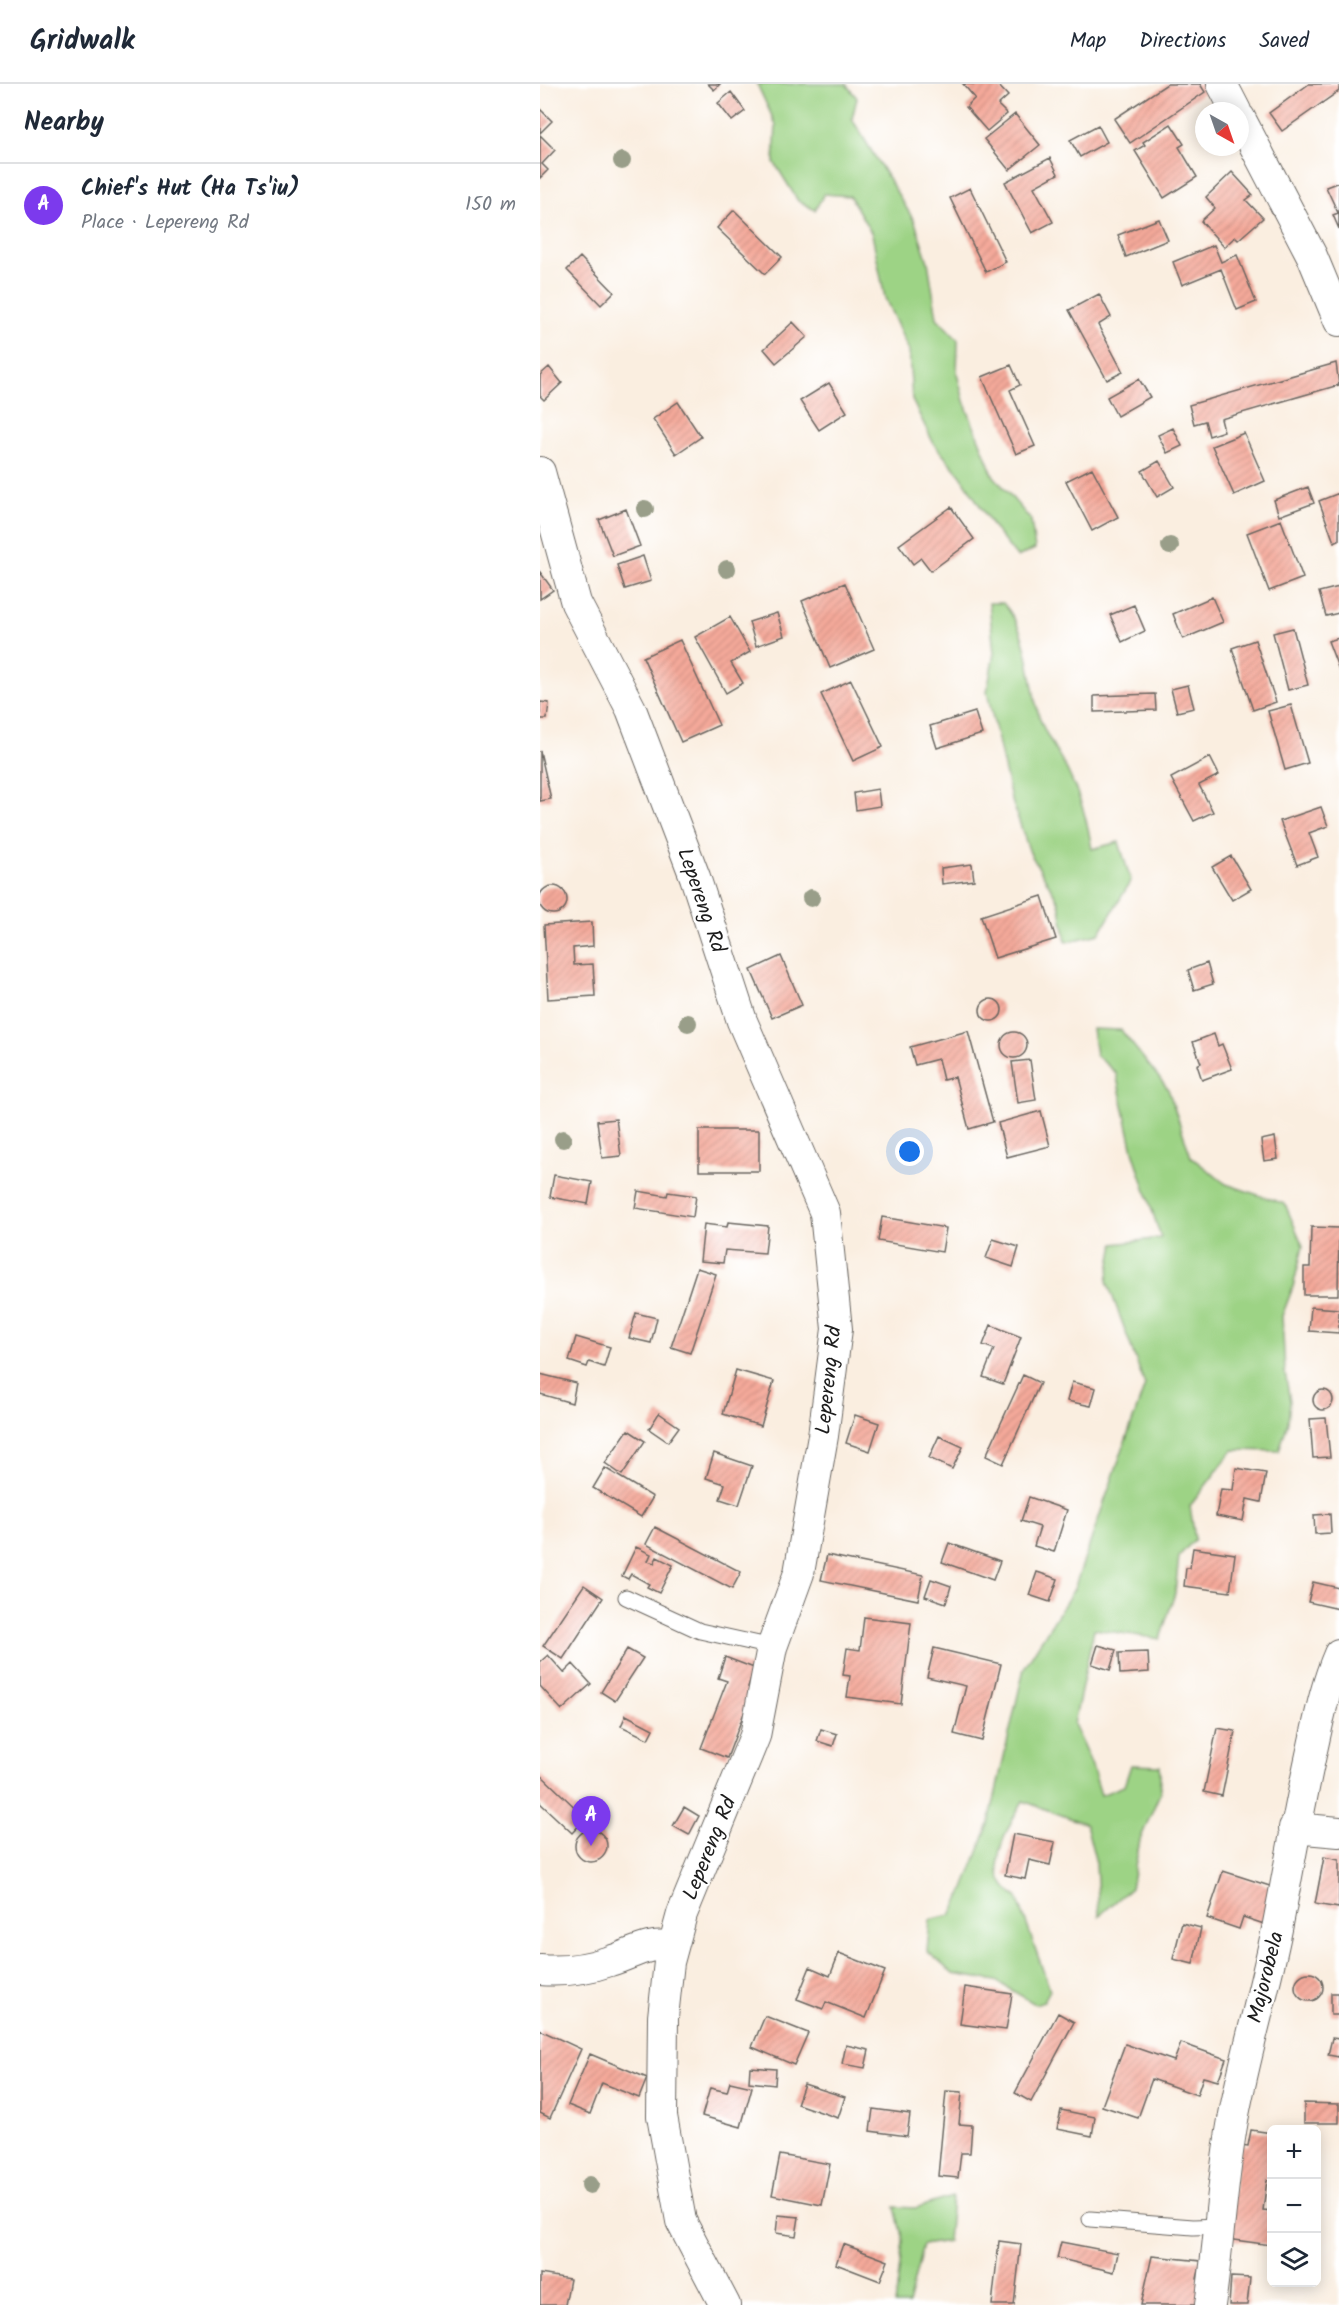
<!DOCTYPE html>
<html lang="en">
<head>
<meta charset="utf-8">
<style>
  :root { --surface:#fff; --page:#f2f2f3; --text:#1f2937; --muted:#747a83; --line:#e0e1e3; --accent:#7c3aed }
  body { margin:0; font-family:Kalam,sans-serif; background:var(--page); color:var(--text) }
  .controls { position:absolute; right:18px; bottom:18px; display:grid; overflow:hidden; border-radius:9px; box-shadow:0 3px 15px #0003 }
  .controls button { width:54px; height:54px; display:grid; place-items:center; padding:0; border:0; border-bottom:2px solid var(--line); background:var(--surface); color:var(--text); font:30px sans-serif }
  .compass { position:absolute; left:655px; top:18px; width:54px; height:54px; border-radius:50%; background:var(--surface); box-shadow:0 3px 15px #0003; rotate:140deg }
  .you { position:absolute; left:370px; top:1068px; width:21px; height:21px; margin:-15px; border:4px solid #fff; border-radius:50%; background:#1a73e8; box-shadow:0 0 0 9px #1a73e833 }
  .badge { display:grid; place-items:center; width:39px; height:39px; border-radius:50%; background:var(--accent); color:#fff; font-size:20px; font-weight:700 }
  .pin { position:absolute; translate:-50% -50px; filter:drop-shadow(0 2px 3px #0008) }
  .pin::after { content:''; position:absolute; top:32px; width:21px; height:18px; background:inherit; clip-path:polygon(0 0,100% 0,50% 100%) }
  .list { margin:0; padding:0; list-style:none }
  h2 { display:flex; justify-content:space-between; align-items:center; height:78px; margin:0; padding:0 24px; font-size:26px }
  h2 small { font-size:20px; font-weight:400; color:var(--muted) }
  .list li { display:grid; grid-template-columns:39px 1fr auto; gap:18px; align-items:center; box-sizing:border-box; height:84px; padding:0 24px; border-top:2px solid var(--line) }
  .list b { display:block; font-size:22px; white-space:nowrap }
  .list p { margin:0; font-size:20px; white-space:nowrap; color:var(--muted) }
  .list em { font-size:20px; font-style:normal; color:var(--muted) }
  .icon { flex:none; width:33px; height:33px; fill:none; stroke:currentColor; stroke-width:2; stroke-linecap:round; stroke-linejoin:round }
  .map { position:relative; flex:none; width:799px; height:2221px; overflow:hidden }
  header { display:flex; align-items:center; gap:36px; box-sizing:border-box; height:84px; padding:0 30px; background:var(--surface); border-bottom:2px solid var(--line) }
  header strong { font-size:28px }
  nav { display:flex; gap:33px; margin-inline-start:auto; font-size:21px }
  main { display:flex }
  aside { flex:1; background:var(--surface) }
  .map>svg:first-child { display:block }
  .green { fill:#9dd385; stroke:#5c7850; stroke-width:1.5 }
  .building { fill:url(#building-hatch) }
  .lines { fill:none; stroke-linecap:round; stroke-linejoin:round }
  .lane-casing { stroke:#6a6661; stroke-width:17 }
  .street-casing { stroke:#6a6661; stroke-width:32 }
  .lane { stroke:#fff; stroke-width:15 }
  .street { stroke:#fff; stroke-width:30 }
  .tree { fill:#999e89 }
  .labels { text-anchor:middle; stroke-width:4.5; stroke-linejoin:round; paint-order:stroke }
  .street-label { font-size:21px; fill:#1c1c1c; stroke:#fff }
</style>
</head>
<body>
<header>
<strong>Gridwalk</strong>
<nav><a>Map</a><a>Directions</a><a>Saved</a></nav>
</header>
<main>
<aside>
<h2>Nearby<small></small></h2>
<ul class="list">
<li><span class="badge">A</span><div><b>Chief's Hut (Ha Ts'iu)</b><p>Place · Lepereng Rd</p></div><em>150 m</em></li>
</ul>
</aside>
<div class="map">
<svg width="799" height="2221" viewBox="0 0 799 2221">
  <defs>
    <pattern id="building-hatch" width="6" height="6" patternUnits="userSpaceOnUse" patternTransform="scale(1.5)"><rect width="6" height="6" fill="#f4a99a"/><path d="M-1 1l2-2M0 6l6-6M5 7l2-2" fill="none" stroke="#d19184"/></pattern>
  </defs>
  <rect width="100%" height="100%" fill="#fff"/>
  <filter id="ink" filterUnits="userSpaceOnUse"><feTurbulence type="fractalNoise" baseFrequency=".0167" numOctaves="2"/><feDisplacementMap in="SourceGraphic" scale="12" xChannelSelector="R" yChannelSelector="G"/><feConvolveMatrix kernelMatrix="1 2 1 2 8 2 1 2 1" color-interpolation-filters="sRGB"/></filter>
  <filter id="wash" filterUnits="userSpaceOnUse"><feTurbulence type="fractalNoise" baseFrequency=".008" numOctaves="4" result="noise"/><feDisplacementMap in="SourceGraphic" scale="24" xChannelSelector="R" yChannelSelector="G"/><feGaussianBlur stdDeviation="1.35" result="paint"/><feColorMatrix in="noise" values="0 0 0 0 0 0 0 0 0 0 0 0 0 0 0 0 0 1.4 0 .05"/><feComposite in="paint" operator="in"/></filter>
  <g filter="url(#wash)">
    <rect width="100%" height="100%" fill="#faeee0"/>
    <path class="green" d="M 217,0 L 306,0 L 317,14 L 312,35 L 375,138 L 388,178 L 397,234 L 418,256 L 417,290 L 424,317 L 453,391 L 491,436 L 495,465 L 477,473 L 456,447 L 421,392 L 394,360 L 372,316 L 369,267 L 345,214 L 332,150 L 310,112 L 284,110 L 275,126 L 258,117 L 234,78 L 236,41 Z
      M 449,519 L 463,519 C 491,550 488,593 499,632 C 505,653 520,670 529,690 C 541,714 548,738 552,765 L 579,758 L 591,797 L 559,850 L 526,858 L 519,818 L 490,769 L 471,714 L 447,608 L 454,569 Z
      M 552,945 L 581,946 L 628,1005 L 651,1073 L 686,1100 L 745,1120 L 763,1162 L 753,1203 L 742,1232 L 745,1288 L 750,1317 L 748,1338 L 739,1367 L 693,1366 L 650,1422 L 655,1455 L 639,1472 L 635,1509 L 620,1555 L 554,1545 L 534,1640 L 552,1682 L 561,1711 L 584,1702 L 591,1681 L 620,1682 L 620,1709 L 600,1756 L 591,1804 L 559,1832 L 556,1779 L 546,1740 L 483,1717 C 466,1746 440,1790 477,1813 L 510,1906 L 504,1917 L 495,1920 L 456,1897 L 413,1890 L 387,1867 L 390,1836 L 411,1831 L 424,1805 L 449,1739 L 484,1584 L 534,1505 L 605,1301 L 567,1197 L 574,1160 L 621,1154 L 593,1067 L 576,989 L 556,971 Z
      M 412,2113 L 408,2157 L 383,2161 L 368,2221 L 355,2221 L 363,2157 L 355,2123 L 375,2124 Z"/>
    <g id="blocks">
      <path class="building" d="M 168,0 L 180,0 L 174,6 Z
        M 423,0 L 457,0 L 468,12 L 458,21 L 467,30 L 447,47 L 426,23 L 435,14 Z
        M 627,0 L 660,0 L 665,8 L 590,59 L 574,35 Z
        M 769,0 L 799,0 L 799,7 L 742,47 L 729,29 Z
        M 191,8 L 205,27 L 192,37 L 178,19 Z
        M 0,25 L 12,37 L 0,49 Z
        M 475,30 L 500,61 L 469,86 L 444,55 Z
        M 631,40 L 644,60 L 639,63 L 657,93 L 624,114 L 595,67 L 605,61 L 603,58 Z
        M 558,41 L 567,58 L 540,73 L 530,56 Z
        M 0,51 L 15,66 L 2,80 L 8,86 L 0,94 Z
        M 510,74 L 518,90 L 494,103 L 513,138 L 492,149 L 465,98 Z
        M 692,88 L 713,111 L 706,116 L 723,134 L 698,156 L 695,153 L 684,163 L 661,137 L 675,124 L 666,113 Z
        M 799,98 L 799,145 L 793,131 L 798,129 L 786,103 Z
        M 430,104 L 466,178 L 446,188 L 410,114 Z
        M 194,126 L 242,173 L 225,190 L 177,144 Z
        M 619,135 L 628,156 L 586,173 L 578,151 Z
        M 674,161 L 681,178 L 697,171 L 716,218 L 697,226 L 681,185 L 642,201 L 633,178 Z
        M 40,173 L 74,208 L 61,221 L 27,186 Z
        M 559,210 L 571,233 L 558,241 L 583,288 L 567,296 L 529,226 Z
        M 253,238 L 267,253 L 236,279 L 224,265 Z
        M 796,279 L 799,301 L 681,335 L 684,347 L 669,352 L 665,337 L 654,340 L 649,321 Z
        M 471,281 L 480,301 L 470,306 L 495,362 L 476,370 L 442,293 Z
        M 9,283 L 22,299 L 4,316 L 0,312 L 0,291 Z
        M 599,295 L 610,313 L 577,332 L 567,313 Z
        M 289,299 L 307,328 L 279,346 L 260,317 Z
        M 138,318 L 161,353 L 136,370 L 113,335 Z
        M 633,344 L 642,362 L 627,369 L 618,351 Z
        M 704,349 L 725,397 L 694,411 L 672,362 Z
        M 619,377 L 634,403 L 617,413 L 602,387 Z
        M 552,384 L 578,433 L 552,447 L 526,397 Z
        M 768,403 L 774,419 L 739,432 L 734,416 Z
        M 799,409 L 799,456 L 794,458 L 779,417 Z
        M 411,423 L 434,455 L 391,487 L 381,474 L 373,480 L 359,461 Z
        M 86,425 L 100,462 L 73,472 L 59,436 Z
        M 741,436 L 763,494 L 729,507 L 707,449 Z
        M 103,472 L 111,497 L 85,505 L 77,481 Z
        M 0,488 L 13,506 L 0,515 Z
        M 305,499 L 334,565 L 290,584 L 262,517 Z
        M 799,503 L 799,529 L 786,532 L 779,508 Z
        M 672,513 L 683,538 L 643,555 L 633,530 Z
        M 594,521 L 605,547 L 582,558 L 570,531 Z
        M 237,529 L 244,552 L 216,562 L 209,538 Z
        M 190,533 L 210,568 L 191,579 L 203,599 L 186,609 L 155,553 Z
        M 753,544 L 768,601 L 748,606 L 733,549 Z
        M 799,554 L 799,586 L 788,557 Z
        M 140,556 L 179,641 L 141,658 L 103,573 Z
        M 715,556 L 736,618 L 713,626 L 692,564 Z
        M 311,596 L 343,663 L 313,677 L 281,610 Z
        M 648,601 L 654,624 L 637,628 L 631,605 Z
        M 615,610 L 616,626 L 554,628 L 554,612 Z
        M 0,618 L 9,619 L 7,635 L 0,635 Z
        M 751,621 L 768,679 L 745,686 L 728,627 Z
        M 435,628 L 442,650 L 397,664 L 390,642 Z
        M 0,667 L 11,715 L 0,717 Z
        M 670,673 L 679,691 L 659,701 L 673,728 L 654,737 L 631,694 Z
        M 338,705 L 340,722 L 316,726 L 314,709 Z
        M 781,723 L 788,742 L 769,749 L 778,773 L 757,781 L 740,737 Z
        M 691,772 L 711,805 L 692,816 L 672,783 Z
        M 432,780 L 434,796 L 402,800 L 401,784 Z
        M-1 816a14 14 0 1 1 28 0a14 14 0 1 1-28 0Z
        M 502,812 L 516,855 L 455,874 L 441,832 Z
        M 52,838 L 53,862 L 33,864 L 34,881 L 53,880 L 55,912 L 8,915 L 4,841 Z
        M 241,872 L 262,921 L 232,934 L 211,886 Z
        M 667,879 L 673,900 L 654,906 L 648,886 Z
        M440 926a11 11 0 1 1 22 0a11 11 0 1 1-22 0Z
        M 428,947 L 453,1038 L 429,1045 L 415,993 L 403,996 L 398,975 L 375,981 L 370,963 Z
        M461 961a13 13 0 1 1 26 0a13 13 0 1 1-26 0Z
        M 674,950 L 678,962 L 682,960 L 692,985 L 662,996 L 657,981 L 661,979 L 653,958 Z
        M 490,976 L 496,1016 L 478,1019 L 472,978 Z
        M 501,1027 L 510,1062 L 467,1073 L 458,1039 Z
        M 76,1035 L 81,1072 L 62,1074 L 57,1037 Z
        M 159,1046 L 219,1046 L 219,1087 L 159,1087 Z
        M 735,1053 L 738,1075 L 724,1077 L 721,1056 Z
        M 14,1091 L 52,1098 L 48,1120 L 10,1113 Z
        M 98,1107 L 127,1112 L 128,1108 L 156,1112 L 153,1133 L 95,1124 Z
        M 342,1133 L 406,1144 L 402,1168 L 338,1157 Z
        M 188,1138 L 228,1142 L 225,1169 L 185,1166 L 183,1179 L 160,1177 L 164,1140 L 187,1143 Z
        M 771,1143 L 799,1144 L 798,1211 L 764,1211 L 764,1183 L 770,1183 Z
        M 453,1155 L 479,1163 L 473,1183 L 446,1174 Z
        M 157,1184 L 176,1190 L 150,1269 L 131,1263 Z
        M 771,1223 L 799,1225 L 799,1249 L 769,1247 Z
        M 96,1229 L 117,1234 L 111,1259 L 89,1254 Z
        M 451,1241 L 481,1253 L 463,1300 L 443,1293 L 454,1265 L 443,1261 Z
        M 36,1253 L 70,1263 L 64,1283 L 49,1278 L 47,1283 L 29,1277 Z
        M 196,1286 L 234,1297 L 221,1342 L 183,1330 Z
        M 0,1290 L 36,1299 L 32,1319 L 0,1310 Z
        M 483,1291 L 500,1299 L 463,1380 L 446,1372 Z
        M 532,1298 L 556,1304 L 551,1322 L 527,1317 Z
        M773 1316a10 10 0 1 1 20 0a10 10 0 1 1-20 0Z
        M 119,1329 L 139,1343 L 128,1358 L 109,1345 Z
        M 315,1331 L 339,1339 L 330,1367 L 306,1359 Z
        M 786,1334 L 790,1373 L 773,1374 L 770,1335 Z
        M 88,1346 L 105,1357 L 82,1391 L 65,1379 Z
        M 399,1352 L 423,1363 L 412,1385 L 389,1374 Z
        M 174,1369 L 212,1382 L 199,1421 L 180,1415 L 185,1400 L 166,1394 Z
        M 65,1384 L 113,1413 L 101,1433 L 53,1404 Z
        M 696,1384 L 726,1389 L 721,1418 L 707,1415 L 703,1437 L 676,1432 L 681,1405 L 693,1406 Z
        M 489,1413 L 527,1426 L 514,1468 L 494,1462 L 500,1443 L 481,1437 Z
        M 790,1430 L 791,1449 L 775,1450 L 774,1431 Z
        M 115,1443 L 201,1488 L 192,1505 L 106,1460 Z
        M 409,1459 L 460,1477 L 453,1496 L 402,1478 Z
        M 96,1463 L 111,1470 L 108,1477 L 114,1479 L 117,1473 L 133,1481 L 119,1509 L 107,1503 L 109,1500 L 91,1490 L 88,1495 L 82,1492 Z
        M 653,1464 L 695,1470 L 690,1508 L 644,1502 L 646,1484 L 650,1484 Z
        M 287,1471 L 383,1491 L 378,1516 L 281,1496 Z
        M 497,1488 L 518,1495 L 510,1518 L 489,1511 Z
        M 391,1495 L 411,1502 L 406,1519 L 385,1512 Z
        M 773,1498 L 799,1504 L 799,1525 L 768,1518 Z
        M 44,1501 L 63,1514 L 23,1575 L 3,1562 Z
        M 324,1533 L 371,1539 L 361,1620 L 307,1613 L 310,1592 L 303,1591 L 307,1564 L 320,1566 Z
        M 558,1561 L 576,1566 L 570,1586 L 552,1580 Z
        M 394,1564 L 461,1580 L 442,1657 L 414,1650 L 426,1602 L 387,1593 Z
        M 87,1565 L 103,1574 L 75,1617 L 61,1608 Z
        M 608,1568 L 609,1588 L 580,1590 L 579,1569 Z
        M 8,1571 L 24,1589 L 33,1580 L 51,1600 L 22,1626 L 0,1602 L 0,1578 Z
        M 185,1573 L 214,1584 L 208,1603 L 213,1605 L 187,1674 L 161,1664 L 187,1597 L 178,1594 Z
        M 86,1631 L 113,1645 L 108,1655 L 81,1642 Z
        M 677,1644 L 695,1647 L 682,1712 L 664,1708 Z
        M 281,1645 L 297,1650 L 293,1662 L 277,1657 Z
        M 0,1690 L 46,1734 L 32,1749 L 0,1719 Z
        M 144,1723 L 159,1732 L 149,1751 L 133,1742 Z
        M35 1762a16 16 0 1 1 32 0a16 16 0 1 1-32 0Z
        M 473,1750 L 515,1758 L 510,1781 L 489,1776 L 485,1795 L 465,1791 Z
        M 784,1773 L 799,1776 L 799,1824 L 775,1820 Z
        M 683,1787 L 736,1804 L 724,1840 L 703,1833 L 699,1845 L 667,1834 Z
        M 642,1839 L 661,1844 L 653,1880 L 633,1875 Z
        M 299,1869 L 345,1887 L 326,1934 L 286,1918 L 283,1925 L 257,1915 L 270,1883 L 290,1892 Z
        M755 1903a14 14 0 1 1 28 0a14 14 0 1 1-28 0Z
        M 425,1903 L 472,1910 L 466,1946 L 420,1940 Z
        M 791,1909 L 799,1909 L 799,1931 L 791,1931 Z
        M 518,1929 L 534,1938 L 491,2018 L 475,2009 Z
        M 225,1932 L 268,1949 L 254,1981 L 212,1963 Z
        M 0,1946 L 41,1965 L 10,2034 L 0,2029 Z
        M 792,1954 L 799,1955 L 799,1973 L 788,1971 Z
        M 641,1959 L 686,1975 L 678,1997 L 663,1993 L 657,2011 L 612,1995 L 598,2034 L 562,2022 L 585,1960 L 634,1977 Z
        M 306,1961 L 329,1966 L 325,1984 L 302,1980 Z
        M 50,1970 L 107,1994 L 99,2014 L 62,1999 L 50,2030 L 28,2021 Z
        M 210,1983 L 236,1985 L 235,2001 L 209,1998 Z
        M 190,1998 L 212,2003 L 201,2043 L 162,2032 L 170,2004 L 187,2008 Z
        M 264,2000 L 305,2013 L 298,2034 L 257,2020 Z
        M 406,2007 L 422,2008 L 419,2040 L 432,2041 L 430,2069 L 421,2069 L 418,2094 L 398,2092 Z
        M 764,2019 L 799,2020 L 799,2039 L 764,2039 Z
        M 333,2025 L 370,2030 L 367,2052 L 330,2047 Z
        M 521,2026 L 555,2033 L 552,2052 L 517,2045 Z
        M 711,2046 L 732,2049 L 732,2096 L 727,2096 L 723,2126 L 732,2127 L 731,2161 L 687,2155 L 700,2061 L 708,2062 Z
        M 240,2071 L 290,2080 L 282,2121 L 232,2111 Z
        M 238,2131 L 259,2133 L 256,2152 L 236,2149 Z
        M 459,2157 L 481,2160 L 474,2221 L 452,2221 Z
        M 521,2158 L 578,2169 L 574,2188 L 517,2174 Z
        M 303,2160 L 348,2177 L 340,2197 L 296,2180 Z
        M 612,2172 L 661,2177 L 657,2195 L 662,2196 L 657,2221 L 601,2221 Z
        M 0,2190 L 30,2195 L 25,2221 L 0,2221 Z
        M 691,2193 L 710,2194 L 707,2221 L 689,2221 Z"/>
    </g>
  </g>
  <g filter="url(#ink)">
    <use href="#blocks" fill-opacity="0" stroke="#6a6661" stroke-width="1.5"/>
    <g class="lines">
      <g class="lane-casing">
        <path id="lane" d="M 86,1513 L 160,1547 L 232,1563
          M 550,2135 L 653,2143 L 680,2142"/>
      </g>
      <g class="street-casing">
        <path id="street" d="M 682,0 L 696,27
          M 700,34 L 772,172 L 799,237
          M 0,388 L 36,519 L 91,625 L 155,793 L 202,937 L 285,1129 L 297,1245 L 283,1352 L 259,1489 L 232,1563 L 215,1652 L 142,1830 L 129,1878 L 123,1933 L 122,2032 L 141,2137 L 185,2221
          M 754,1744 L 799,1748
          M 0,1886 C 25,1888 47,1885 70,1877 C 93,1870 108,1858 133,1862
          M 670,2221 C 679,2159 682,2097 693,2036 C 705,1971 724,1909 737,1845 C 749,1784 759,1723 773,1662 C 780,1630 786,1600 799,1570"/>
      </g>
      <use href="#lane" class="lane"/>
      <use href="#street" class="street"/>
    </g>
    <g class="tree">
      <circle cx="82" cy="77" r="9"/>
      <circle cx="105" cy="425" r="9"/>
      <circle cx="630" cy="462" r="9"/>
      <circle cx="187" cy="485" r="9"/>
      <circle cx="271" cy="814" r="9"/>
      <circle cx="148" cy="939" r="9"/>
      <circle cx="23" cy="1055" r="9"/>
      <circle cx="50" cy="2101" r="9"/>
    </g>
  </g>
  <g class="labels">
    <g class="street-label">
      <text transform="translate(162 816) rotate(71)" y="7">Lepereng Rd</text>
      <text transform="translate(288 1296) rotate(-84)" y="7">Lepereng Rd</text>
      <text transform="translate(169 1764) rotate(-68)" y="7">Lepereng Rd</text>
      <text transform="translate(725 1893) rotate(-76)" y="7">Majorobela</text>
    </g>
  </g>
</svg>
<div class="controls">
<button>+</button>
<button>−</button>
<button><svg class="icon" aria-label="layers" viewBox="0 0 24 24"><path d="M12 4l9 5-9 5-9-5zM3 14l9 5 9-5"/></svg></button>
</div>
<svg class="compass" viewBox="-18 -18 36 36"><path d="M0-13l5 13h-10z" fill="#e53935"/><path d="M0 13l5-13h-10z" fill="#747a83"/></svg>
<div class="you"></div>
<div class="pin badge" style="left:51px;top:1762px">A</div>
</div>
</main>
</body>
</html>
